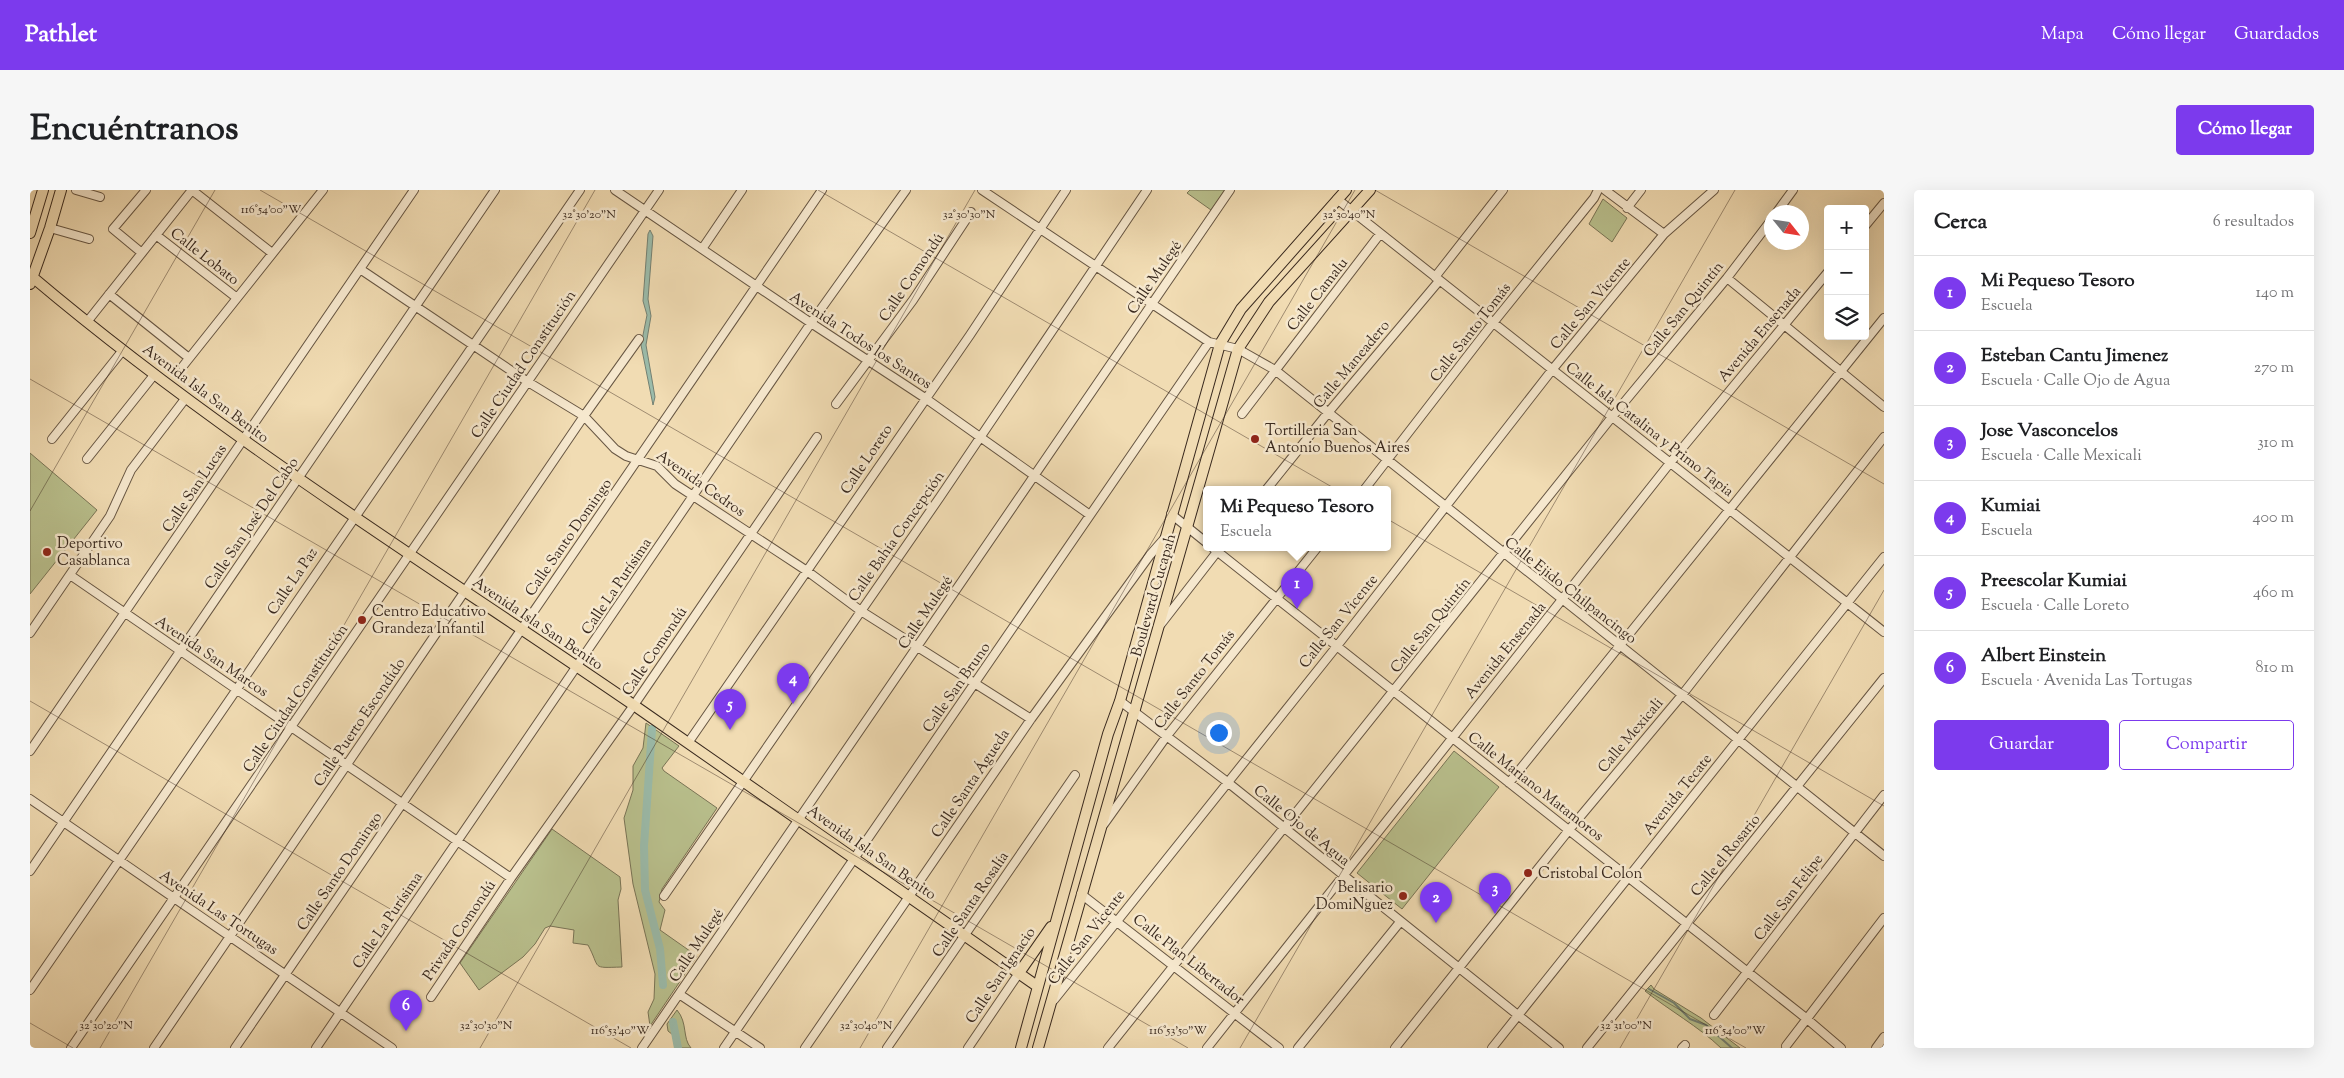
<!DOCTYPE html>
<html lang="es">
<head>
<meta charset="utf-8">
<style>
  :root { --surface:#fff; --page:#f6f6f6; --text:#202124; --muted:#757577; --line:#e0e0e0; --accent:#7c3aed }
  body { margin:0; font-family:"Sorts Mill Goudy",serif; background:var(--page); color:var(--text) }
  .controls { position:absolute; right:15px; top:15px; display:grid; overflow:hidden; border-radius:5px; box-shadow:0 5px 20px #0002 }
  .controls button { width:45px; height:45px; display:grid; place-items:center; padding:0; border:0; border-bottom:1px solid var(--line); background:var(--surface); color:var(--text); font:25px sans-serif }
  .compass { position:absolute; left:1734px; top:15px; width:45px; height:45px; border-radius:50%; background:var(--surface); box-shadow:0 5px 20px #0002; rotate:120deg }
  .you { position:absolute; left:1188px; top:542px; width:18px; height:18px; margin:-12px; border:4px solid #fff; border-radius:50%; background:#1a73e8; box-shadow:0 0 0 8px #1a73e833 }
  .badge { display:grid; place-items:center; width:32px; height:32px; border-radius:50%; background:var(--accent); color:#fff; font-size:16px; font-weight:700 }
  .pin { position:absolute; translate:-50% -41px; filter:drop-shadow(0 1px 2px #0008) }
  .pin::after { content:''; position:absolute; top:26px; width:18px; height:15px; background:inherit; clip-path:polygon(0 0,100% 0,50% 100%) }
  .popup { position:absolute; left:1173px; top:296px; width:188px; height:65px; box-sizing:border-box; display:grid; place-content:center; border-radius:5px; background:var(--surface); filter:drop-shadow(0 1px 4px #0005); font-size:16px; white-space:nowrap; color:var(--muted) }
  .popup b { font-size:19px; color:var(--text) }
  .popup::after { content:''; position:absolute; left:50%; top:100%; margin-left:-10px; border:10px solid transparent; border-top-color:var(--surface) }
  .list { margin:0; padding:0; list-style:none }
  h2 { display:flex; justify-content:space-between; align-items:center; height:65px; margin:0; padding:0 20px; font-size:21px }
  h2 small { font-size:16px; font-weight:400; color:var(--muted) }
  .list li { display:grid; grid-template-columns:32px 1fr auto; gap:15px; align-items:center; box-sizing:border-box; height:75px; padding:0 20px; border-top:1px solid var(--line) }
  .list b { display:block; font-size:19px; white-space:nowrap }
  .list p { margin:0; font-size:16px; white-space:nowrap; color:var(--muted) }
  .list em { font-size:16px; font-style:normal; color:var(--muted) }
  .actions { display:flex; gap:10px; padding:15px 20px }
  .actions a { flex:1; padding:11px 0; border:1px solid var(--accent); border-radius:5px; text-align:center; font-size:18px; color:var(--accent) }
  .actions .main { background:var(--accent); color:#fff }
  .icon { flex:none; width:28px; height:28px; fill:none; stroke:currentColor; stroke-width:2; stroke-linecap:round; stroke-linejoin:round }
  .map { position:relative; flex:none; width:1854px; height:858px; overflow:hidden; border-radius:5px }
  header { display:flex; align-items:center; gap:30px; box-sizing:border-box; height:70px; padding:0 25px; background:var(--accent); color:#fff }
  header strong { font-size:24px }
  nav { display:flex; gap:28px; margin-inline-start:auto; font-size:18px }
  .intro { display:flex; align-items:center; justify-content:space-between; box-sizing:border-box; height:120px; padding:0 30px }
  h1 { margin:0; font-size:35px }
  .button { padding:12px 22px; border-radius:5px; background:var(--accent); color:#fff; font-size:18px; font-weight:700 }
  main { display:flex; gap:30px; padding:0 30px }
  aside { flex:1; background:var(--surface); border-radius:5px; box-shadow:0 5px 20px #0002 }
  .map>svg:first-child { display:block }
  .green { fill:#b9c08d; stroke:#797456 }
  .water { fill:#9bbcab; stroke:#748173 }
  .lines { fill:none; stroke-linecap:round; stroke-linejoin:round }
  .stream { stroke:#748173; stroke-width:2 }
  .canal { stroke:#9bbcab; stroke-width:8 }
  .minor-casing { stroke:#675643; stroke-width:10 }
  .major-casing { stroke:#39291e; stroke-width:12 }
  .minor { stroke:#f6e8ce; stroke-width:8 }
  .major { stroke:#f1dcb3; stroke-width:10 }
  .ticks { fill:none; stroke:#39291e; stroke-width:1; stroke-opacity:0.45 }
  .poi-dot { fill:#8f2418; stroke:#f6e8ce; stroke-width:2 }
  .labels { text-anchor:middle; stroke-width:5; stroke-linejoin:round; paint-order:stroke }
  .street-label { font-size:15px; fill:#39291e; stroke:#f6e8ce }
  .poi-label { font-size:15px; fill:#39291e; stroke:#f6e8ce; text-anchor:start }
  .ticks-label { font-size:12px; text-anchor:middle; fill:#39291e; stroke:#f6e8ce; stroke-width:5; stroke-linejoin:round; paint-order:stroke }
</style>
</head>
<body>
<header>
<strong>Pathlet</strong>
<nav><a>Mapa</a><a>Cómo llegar</a><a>Guardados</a></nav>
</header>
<div class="intro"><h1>Encuéntranos</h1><a class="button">Cómo llegar</a></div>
<main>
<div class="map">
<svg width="1854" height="858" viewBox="0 0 1854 858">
  <rect width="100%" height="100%" fill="#f1dcb3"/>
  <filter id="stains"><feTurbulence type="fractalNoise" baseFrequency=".004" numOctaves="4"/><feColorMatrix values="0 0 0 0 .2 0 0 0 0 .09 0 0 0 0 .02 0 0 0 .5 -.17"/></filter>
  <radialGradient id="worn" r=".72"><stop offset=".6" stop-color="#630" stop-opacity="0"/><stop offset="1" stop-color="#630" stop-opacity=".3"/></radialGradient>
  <path class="green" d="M 1160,0 L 1195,0 L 1181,20 L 1157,3 Z
    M 1573,9 L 1597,28 L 1582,52 L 1559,34 Z
    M 0,263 L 67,320 L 0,404 Z
    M 616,533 L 649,556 L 632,578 L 634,581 L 687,618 L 632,699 L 629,712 L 635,720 L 630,740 L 667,766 L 620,836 L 618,822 L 624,809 L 625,784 L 603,694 L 594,628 L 603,600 L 603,576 L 613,558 Z
    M 1424,561 L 1469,597 L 1372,719 L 1327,683 Z
    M 522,639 L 590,687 L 591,699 L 588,710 L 592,777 C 560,778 571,779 558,755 L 543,753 L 544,740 L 520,736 L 515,738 L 505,754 L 493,767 L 449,800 L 430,773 Z
    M 1621,795 L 1624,799 L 1671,828 L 1710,858 L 1691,858 C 1668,836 1640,821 1615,801 Z
    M 647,820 C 658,833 652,848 661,858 L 645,858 L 643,845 L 638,841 L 637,834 Z"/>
  <path class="water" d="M 620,40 L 623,46 L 618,109 L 621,126 L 616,155 L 625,207 L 623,215 L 611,155 L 617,125 L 613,111 L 618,44 Z"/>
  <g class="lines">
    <path class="stream" d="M 1619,799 L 1644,813 L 1660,829 L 1676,835 L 1702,858"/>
    <path class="canal" d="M 622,539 L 614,656 L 615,700 L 630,759 L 633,795
      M 643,832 L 648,858"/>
    <g class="minor-casing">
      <path id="minor" d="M 46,0 L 70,7
        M 585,0 L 781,133 L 895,208 L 1060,325
        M 952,0 L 1179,152 L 1208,159 L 1245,180 L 1854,666
        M 1575,0 L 1634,44
        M 1307,9 L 1854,442
        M 1597,18 L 1611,0
        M 1747,22 L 1763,0
        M 1835,36 L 1854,13
        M 20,38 L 59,49
        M 126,45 L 207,108
        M 672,59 L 712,0
        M 112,63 L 83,39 L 116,0
        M 330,79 L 498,192 L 554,226 L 585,259 L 596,266 L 627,276 L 645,294 L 777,381 L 831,421 L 1001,529
        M 1405,87 L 1473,0
        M 1697,88 L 1854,217
        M 79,104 L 159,168
        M 57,132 L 162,0 L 242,63
        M 153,176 L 293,0
        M 806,214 L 883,110 L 941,22
        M 1212,224 L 1350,44
        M 22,249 L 93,160
        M 57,269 L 124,185
        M 1236,300 L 1297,224 L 1409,91
        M 1334,300 L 1463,133 L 1564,8 L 1568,0
        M 1141,324 L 1177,353
        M 1183,358 L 1777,829 L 1811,858
        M 40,385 L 481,688
        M 1131,434 L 1190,358
        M 0,443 L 80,326 L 101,280 L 155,209
        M 1090,511 L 1196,591 L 1529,858
        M 658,553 L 940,145 L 1036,0
        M 0,561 L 384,0
        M 1479,593 L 1854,128
        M 0,609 L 362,858
        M 1074,634 L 1136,547 L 1287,358
        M 0,681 L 465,0
        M 1051,704 L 1249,858
        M 634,706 L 910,307 L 1117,0
        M 0,800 L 550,0
        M 649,804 L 730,858
        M 401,807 L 481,688 L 604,515 L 787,247
        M 1024,810 L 1307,456 L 1522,180 L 1634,44 L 1684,0
        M 1684,825 L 1854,605
        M 1756,856 L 1854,728
        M 41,858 L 629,0
        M 124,858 L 554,226 L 609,149
        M 205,858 L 792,0
        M 286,858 L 781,133 L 876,0
        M 612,858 L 1200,0
        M 694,858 L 1179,152
        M 775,858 L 1001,529 L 1120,365 L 1134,349
        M 857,858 L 1045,585
        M 938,858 L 989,783
        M 1078,858 L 1582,227 L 1697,88 L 1742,29
        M 1177,858 L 1640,273 L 1798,82
        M 1268,858 L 1370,732
        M 1365,858 L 1539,640 L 1652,505 L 1854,247
        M 1462,858 L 1854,367
        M 1557,858 L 1854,488
        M 1652,858 L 1655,855
        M 1846,858 L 1854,847"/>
    </g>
    <g class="major-casing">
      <path id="major" d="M 0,43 L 13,0
        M 0,85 C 190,246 401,376 605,516 C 740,609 873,704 1007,796
        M 0,94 L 20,38 L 31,0
        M 989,783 L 1021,737
        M 991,858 L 1078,544 L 1090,511 L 1190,154 L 1211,119 L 1316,0
        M 1008,858 L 1208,159 L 1239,112 L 1340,0"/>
    </g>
    <use href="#minor" class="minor"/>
    <use href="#major" class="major"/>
  </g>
  <path class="ticks" d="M 230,0 L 1716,858M 788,0 L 1854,616M 1345,0 L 1854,294M 0,189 L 1158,858M 0,321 L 185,0M 0,511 L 601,858M 0,833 L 43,858M 70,858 L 565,0M 450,858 L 945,0M 830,858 L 1325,0M 1210,858 L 1705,0M 1590,858 L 1854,400"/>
  <g class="poi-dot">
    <circle cx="1225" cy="249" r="5"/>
    <circle cx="17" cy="362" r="5"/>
    <circle cx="332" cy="430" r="5"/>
    <circle cx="1498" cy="683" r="5"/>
    <circle cx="1373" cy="706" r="5"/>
  </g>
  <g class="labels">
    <g class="street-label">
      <text transform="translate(175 66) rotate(38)" y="5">Calle Lobato</text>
      <text transform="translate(881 87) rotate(-56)" y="5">Calle Comondú</text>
      <text transform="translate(1124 87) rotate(-56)" y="5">Calle Mulegé</text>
      <text transform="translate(1287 104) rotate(-52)" y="5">Calle Camalu</text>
      <text transform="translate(1560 113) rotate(-50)" y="5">Calle San Vicente</text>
      <text transform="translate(1653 119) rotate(-51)" y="5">Calle San Quintín</text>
      <text transform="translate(1440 142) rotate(-52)" y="5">Calle Santo Tomás</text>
      <text transform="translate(1729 144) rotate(-50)" y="5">Avenida Ensenada</text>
      <text transform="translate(831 150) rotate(33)" y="5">Avenida Todos los Santos</text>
      <text transform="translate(493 174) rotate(-56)" y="5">Calle Ciudad Constitución</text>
      <text transform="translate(1321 174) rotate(-50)" y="5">Calle Maneadero</text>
      <text transform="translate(176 203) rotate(37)" y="5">Avenida Isla San Benito</text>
      <text transform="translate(1620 239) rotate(38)" y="5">Calle Isla Catalina y Primo Tapia</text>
      <text transform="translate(836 269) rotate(-56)" y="5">Calle Loreto</text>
      <text transform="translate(671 293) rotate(35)" y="5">Avenida Cedros</text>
      <text transform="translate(164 298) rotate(-56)" y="5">Calle San Lucas</text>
      <text transform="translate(221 333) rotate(-56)" y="5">Calle San José Del Cabo</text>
      <text transform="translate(866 346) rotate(-55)" y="5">Calle Bahía Concepción</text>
      <text transform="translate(538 347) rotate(-55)" y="5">Calle Santo Domingo</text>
      <text transform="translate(262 391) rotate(-56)" y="5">Calle La Paz</text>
      <text transform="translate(586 396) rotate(-56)" y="5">Calle La Purísima</text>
      <text transform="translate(1541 400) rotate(38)" y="5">Calle Ejido Chilpancingo</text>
      <text transform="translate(1123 405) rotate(-74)" y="5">Boulevard Cucapah</text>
      <text transform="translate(895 422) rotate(-56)" y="5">Calle Mulegé</text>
      <text transform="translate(1308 431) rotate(-51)" y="5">Calle San Vicente</text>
      <text transform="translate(508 433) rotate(34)" y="5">Avenida Isla San Benito</text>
      <text transform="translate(1400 435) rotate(-51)" y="5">Calle San Quintín</text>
      <text transform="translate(1475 460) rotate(-51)" y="5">Avenida Ensenada</text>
      <text transform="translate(624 461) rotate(-56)" y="5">Calle Comondú</text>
      <text transform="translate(182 466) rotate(34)" y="5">Avenida San Marcos</text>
      <text transform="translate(1164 489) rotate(-52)" y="5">Calle Santo Tomás</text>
      <text transform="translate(926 497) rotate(-55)" y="5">Calle San Bruno</text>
      <text transform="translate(265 508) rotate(-56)" y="5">Calle Ciudad Constitución</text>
      <text transform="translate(329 532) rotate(-56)" y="5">Calle Puerto Escondido</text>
      <text transform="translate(1600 545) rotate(-50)" y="5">Calle Mexicali</text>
      <text transform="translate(940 593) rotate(-56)" y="5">Calle Santa Águeda</text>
      <text transform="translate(1506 596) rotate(38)" y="5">Calle Mariano Matamoros</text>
      <text transform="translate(1647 604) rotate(-51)" y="5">Avenida Tecate</text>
      <text transform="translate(1272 635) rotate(39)" y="5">Calle Ojo de Agua</text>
      <text transform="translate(842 662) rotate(35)" y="5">Avenida Isla San Benito</text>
      <text transform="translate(1695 665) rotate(-51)" y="5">Calle el Rosario</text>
      <text transform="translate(309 681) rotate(-56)" y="5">Calle Santo Domingo</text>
      <text transform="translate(1758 707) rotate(-53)" y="5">Calle San Felipe</text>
      <text transform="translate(940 714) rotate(-56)" y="5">Calle Santa Rosalía</text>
      <text transform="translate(189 722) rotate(34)" y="5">Avenida Las Tortugas</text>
      <text transform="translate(357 730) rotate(-56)" y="5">Calle La Purísima</text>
      <text transform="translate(429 740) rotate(-56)" y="5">Privada Comondú</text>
      <text transform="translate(1056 747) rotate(-52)" y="5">Calle San Vicente</text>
      <text transform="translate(666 755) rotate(-56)" y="5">Calle Mulegé</text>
      <text transform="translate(1159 769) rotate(38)" y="5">Calle Plan Libertador</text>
      <text transform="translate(970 785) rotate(-56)" y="5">Calle San Ignacio</text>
    </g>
    <g class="poi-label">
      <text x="1235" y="245">Tortilleria San<tspan x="1235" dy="17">Antonio Buenos Aires</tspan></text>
      <text x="27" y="358">Deportivo<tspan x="27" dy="17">Casablanca</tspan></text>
      <text x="342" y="426">Centro Educativo<tspan x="342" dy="17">Grandeza Infantil</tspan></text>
      <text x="1508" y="688">Cristobal Colon</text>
      <text x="1363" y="702" text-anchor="end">Belisario<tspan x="1363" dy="17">DomiNguez</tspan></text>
    </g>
  </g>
  <g class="ticks-label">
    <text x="241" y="23">116°54'00"W</text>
    <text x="559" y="28">32°30'20"N</text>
    <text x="939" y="28">32°30'30"N</text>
    <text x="1319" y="28">32°30'40"N</text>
    <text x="76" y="839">32°30'20"N</text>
    <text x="456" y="839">32°30'30"N</text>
    <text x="836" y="839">32°30'40"N</text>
    <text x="1596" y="839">32°31'00"N</text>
    <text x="590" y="844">116°53'40"W</text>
    <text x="1148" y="844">116°53'50"W</text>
    <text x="1705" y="844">116°54'00"W</text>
  </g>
  <rect width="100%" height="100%" filter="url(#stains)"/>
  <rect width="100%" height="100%" fill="url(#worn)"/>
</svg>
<div class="controls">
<button>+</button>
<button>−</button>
<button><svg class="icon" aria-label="layers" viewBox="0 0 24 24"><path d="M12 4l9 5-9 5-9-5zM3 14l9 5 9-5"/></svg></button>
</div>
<svg class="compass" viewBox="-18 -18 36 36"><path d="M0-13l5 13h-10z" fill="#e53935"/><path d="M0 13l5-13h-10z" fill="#757577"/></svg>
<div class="you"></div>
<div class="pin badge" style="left:1267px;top:419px">1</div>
<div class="popup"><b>Mi Pequeso Tesoro</b>Escuela</div>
<div class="pin badge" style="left:1406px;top:733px">2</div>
<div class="pin badge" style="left:1465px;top:724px">3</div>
<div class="pin badge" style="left:763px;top:514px">4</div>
<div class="pin badge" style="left:700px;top:540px">5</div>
<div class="pin badge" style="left:376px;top:841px">6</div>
</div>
<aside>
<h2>Cerca<small>6 resultados</small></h2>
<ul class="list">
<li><span class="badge">1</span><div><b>Mi Pequeso Tesoro</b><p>Escuela</p></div><em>140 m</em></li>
<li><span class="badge">2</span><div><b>Esteban Cantu Jimenez</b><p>Escuela · Calle Ojo de Agua</p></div><em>270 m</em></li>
<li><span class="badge">3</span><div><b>Jose Vasconcelos</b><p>Escuela · Calle Mexicali</p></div><em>310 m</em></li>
<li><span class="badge">4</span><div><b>Kumiai</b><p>Escuela</p></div><em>400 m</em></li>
<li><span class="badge">5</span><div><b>Preescolar Kumiai</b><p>Escuela · Calle Loreto</p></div><em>460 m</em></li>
<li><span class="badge">6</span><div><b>Albert Einstein</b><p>Escuela · Avenida Las Tortugas</p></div><em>810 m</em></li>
</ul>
<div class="actions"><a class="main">Guardar</a><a>Compartir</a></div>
</aside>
</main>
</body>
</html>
